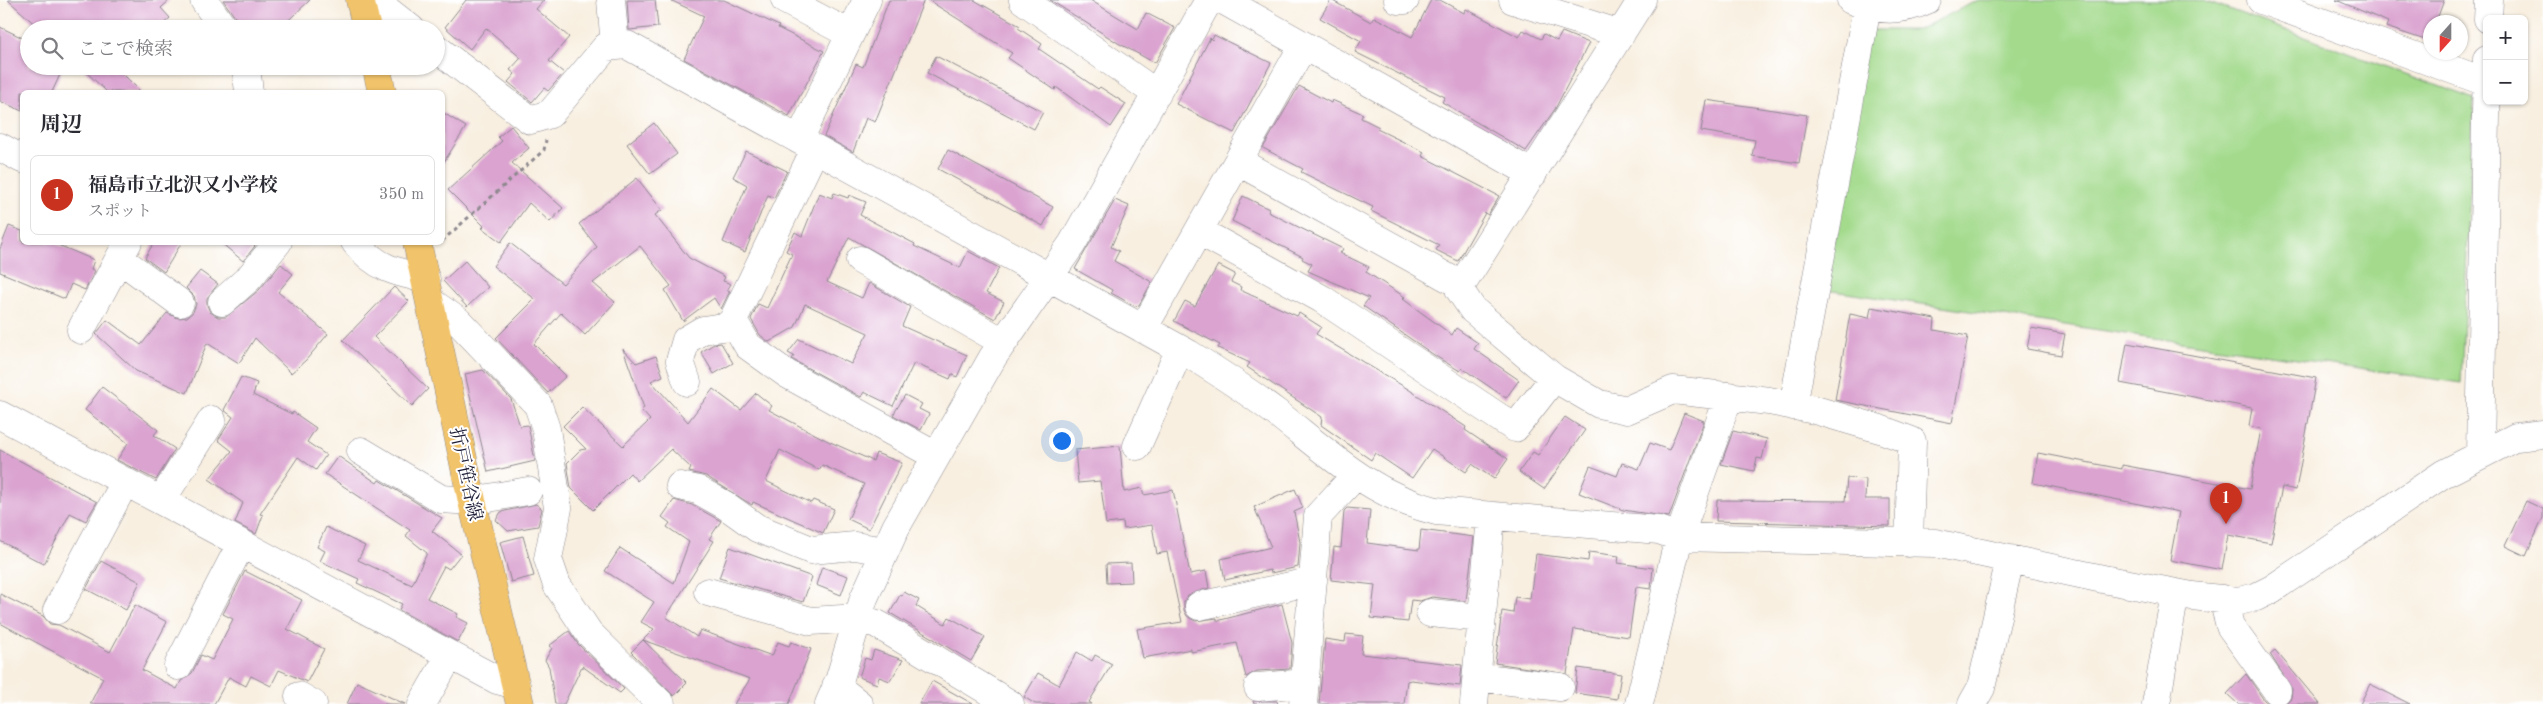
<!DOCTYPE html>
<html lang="ja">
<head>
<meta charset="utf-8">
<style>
  :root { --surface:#fff; --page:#f2f2f3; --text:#2b2b33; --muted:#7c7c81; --line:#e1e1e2; --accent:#c8321e }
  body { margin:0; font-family:"Old Standard TT","Noto Serif JP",serif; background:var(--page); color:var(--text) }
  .controls { position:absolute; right:15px; top:15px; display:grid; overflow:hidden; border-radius:8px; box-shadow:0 1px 4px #0004 }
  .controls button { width:45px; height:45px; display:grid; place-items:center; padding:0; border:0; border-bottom:1px solid var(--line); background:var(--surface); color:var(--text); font:25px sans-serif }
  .compass { position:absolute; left:2423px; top:15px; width:45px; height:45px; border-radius:50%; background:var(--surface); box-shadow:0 1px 4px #0004; rotate:201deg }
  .you { position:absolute; left:1061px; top:440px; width:18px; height:18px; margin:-12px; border:4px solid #fff; border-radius:50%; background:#1a73e8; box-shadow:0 0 0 8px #1a73e833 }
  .badge { display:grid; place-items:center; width:32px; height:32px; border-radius:50%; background:var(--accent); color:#fff; font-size:16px; font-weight:700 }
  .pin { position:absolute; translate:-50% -41px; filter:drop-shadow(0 1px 2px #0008) }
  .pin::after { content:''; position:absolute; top:26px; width:18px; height:15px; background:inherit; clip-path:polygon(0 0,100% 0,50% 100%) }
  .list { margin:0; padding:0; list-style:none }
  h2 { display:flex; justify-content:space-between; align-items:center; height:65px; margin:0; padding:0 20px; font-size:21px }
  h2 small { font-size:16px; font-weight:400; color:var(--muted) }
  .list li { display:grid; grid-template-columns:32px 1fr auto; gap:15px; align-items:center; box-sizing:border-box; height:80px; margin:0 10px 10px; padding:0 10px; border:1px solid var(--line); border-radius:8px }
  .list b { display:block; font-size:19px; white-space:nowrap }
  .list p { margin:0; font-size:16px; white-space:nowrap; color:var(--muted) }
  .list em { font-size:16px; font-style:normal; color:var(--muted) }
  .icon { flex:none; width:28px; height:28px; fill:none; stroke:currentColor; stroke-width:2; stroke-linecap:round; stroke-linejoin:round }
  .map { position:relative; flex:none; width:2543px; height:704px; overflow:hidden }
  .search { position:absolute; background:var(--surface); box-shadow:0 1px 4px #0004; left:20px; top:20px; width:425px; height:55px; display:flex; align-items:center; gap:12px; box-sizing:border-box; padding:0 18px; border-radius:28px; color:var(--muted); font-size:19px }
  .panel { position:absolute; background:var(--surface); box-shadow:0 1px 4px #0004; left:20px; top:90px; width:425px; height:155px; border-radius:8px }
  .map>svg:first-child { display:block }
  .green { fill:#a3da8c; stroke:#627e64 }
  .building { fill:#daa3d0 }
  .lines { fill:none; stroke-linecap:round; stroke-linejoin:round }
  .minor-casing { stroke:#8d888e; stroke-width:29 }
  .major-casing { stroke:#8d888e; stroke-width:29 }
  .path { stroke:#8d888e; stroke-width:3; stroke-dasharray:4 4; stroke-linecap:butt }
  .minor { stroke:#fff; stroke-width:28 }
  .major { stroke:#f1c36a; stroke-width:28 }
  .labels { text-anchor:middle; stroke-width:4; stroke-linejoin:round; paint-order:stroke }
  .street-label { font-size:19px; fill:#22223b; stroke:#fff }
</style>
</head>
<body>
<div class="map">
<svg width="2543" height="704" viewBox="0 0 2543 704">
  <rect width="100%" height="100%" fill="#fff"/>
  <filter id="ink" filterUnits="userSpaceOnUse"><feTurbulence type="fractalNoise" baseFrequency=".02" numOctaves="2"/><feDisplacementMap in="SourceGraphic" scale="10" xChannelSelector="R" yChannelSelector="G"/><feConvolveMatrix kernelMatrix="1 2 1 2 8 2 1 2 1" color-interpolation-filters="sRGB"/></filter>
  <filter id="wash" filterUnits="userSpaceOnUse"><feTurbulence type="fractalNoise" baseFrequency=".0096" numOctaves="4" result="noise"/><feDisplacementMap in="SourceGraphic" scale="20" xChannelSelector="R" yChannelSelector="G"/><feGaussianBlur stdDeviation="1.12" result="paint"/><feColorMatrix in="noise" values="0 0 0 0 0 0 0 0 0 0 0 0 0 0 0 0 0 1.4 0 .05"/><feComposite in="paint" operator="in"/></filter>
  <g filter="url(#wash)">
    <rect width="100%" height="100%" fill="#f8efe0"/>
    <path class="green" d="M 1978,0 L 2204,0 L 2474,99 L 2461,383 L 1826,290 L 1867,30 L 1918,30 Z"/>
    <g id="blocks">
      <path class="building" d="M 8,0 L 170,0 L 161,8 L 170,18 L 158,29 L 40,29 Z
        M 223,0 L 310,0 L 279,29 L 239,29 L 237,20 Z
        M 466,0 L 544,0 L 536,9 L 569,37 L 549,61 L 564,73 L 548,91 L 544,88 L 532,102 L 508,82 L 515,74 L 510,70 L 521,58 L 486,28 L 470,49 L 445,27 Z
        M 627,0 L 655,0 L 658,27 L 629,30 Z
        M 670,0 L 724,0 L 779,26 L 778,28 L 824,51 L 789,116 L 684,59 L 704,16 Z
        M 889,0 L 924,0 L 875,122 L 866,118 L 853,152 L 824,136 L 856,64 L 863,67 Z
        M 928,0 L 974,0 L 1020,26 L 1018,28 L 1042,44 L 1039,49 L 1098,89 L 1100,87 L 1126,104 L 1111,127 L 1056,87 L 1055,90 L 1008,58 L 1012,53 Z
        M 1050,0 L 1090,0 L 1138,29 L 1146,13 L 1175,28 L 1155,63 L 1118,43 Z
        M 1331,0 L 1371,22 L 1374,17 L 1412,37 L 1431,0 L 1440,0 L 1464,13 L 1466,9 L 1519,37 L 1523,30 L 1541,39 L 1544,34 L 1557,41 L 1562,32 L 1589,43 L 1555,109 L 1526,151 L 1442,102 L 1445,97 L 1355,52 L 1361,41 L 1320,18 Z
        M 2336,0 L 2444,0 L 2436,22 L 2430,22 L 2428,41 L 2386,27 L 2388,22 Z
        M 0,27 L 29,41 L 29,66 L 64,66 L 52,92 L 22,92 L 22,111 L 0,101 Z
        M 1214,35 L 1271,63 L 1234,133 L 1176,104 L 1210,38 L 1212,40 Z
        M 936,56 L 1043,112 L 1034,129 L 927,73 Z
        M 80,66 L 115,66 L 141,92 L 107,92 Z
        M 1299,86 L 1331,103 L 1332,100 L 1363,114 L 1361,118 L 1379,127 L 1377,129 L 1424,152 L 1422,156 L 1499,196 L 1488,215 L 1485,213 L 1458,261 L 1436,250 L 1439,245 L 1371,211 L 1373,207 L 1301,172 L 1303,169 L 1263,148 Z
        M 1706,100 L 1807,115 L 1799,163 L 1752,156 L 1755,140 L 1701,131 Z
        M 442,112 L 466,127 L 442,165 Z
        M 654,123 L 677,154 L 650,174 L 627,144 Z
        M 511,126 L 529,148 L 512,163 L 563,208 L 550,222 L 529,203 L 501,242 L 482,228 L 484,226 L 448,190 L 502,141 L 498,137 Z
        M 948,150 L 1053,207 L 1043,226 L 938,169 Z
        M 746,151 L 787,171 L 774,198 L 768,195 L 745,252 L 723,242 L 747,185 L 733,177 Z
        M 637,178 L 662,210 L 655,215 L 689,258 L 725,277 L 723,281 L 731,284 L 727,290 L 730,291 L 721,309 L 714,298 L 683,321 L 665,290 L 671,286 L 640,246 L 593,283 L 615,302 L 585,335 L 561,313 L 534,344 L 566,376 L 548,393 L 496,338 L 535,299 L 493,266 L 510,243 L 563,284 L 597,247 L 579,224 Z
        M 819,193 L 832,198 L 834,193 L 848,198 L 849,195 L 866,202 L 860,215 L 915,244 L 914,246 L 960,268 L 968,251 L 999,268 L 986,293 L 1004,302 L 995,319 L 849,237 L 827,282 L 862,298 L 869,283 L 910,307 L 902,326 L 967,355 L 957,377 L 952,374 L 950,379 L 914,363 L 893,406 L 864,392 L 861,397 L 795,361 L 792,359 L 794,356 L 788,353 L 799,339 L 851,364 L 868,333 L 805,304 L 795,327 L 769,342 L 760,335 L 751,319 L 758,304 L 767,308 L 792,254 L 786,251 L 795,232 L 802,236 Z
        M 1243,196 L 1269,209 L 1268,212 L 1343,249 L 1340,253 L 1369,267 L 1366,272 L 1405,297 L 1403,299 L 1452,335 L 1456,328 L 1478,343 L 1474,349 L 1519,380 L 1506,398 L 1462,368 L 1460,371 L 1437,357 L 1363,306 L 1369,298 L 1308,271 L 1312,264 L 1302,259 L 1303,257 L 1232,221 Z
        M 1115,200 L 1129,206 L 1111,247 L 1119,251 L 1114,261 L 1152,282 L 1139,305 L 1135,306 L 1111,293 L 1112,290 L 1075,269 Z
        M 9,226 L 22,231 L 22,242 L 51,242 L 94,260 L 91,269 L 95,271 L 85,290 L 71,284 L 65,299 L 0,272 L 0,249 Z
        M 154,242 L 182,242 L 164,272 L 145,258 Z
        M 220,242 L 251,242 L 255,246 L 243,261 Z
        M 465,261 L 488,287 L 467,307 L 443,281 Z
        M 281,264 L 293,274 L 278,292 L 328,334 L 306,360 L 291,373 L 255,338 L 239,363 L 207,343 L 187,393 L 136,371 L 96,334 L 107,320 L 141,345 L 167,313 L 178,318 L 187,317 L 193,312 L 196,304 L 194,296 L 186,288 L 200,271 L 218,284 L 207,298 L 207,305 L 210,312 L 218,317 L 226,317 L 259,290 Z
        M 1218,265 L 1235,274 L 1231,282 L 1241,287 L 1240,290 L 1297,316 L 1299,313 L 1321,327 L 1316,334 L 1408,389 L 1466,427 L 1465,430 L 1508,459 L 1494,479 L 1472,464 L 1466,472 L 1432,449 L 1412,478 L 1375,453 L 1371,460 L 1321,425 L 1322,417 L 1247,367 L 1250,363 L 1218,348 L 1220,345 L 1174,321 L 1185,301 L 1195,306 Z
        M 394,287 L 409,301 L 374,337 L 428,389 L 412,406 L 343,340 Z
        M 1871,307 L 1935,319 L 1934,330 L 1968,336 L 1952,423 L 1835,400 L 1850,314 L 1869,318 Z
        M 2031,328 L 2065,334 L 2061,355 L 2027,349 Z
        M 721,343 L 733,363 L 714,374 L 701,352 L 714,344 Z
        M 2127,343 L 2316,378 L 2296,490 L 2282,487 L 2271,543 L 2228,535 L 2222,570 L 2170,560 L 2179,512 L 2033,483 L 2038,453 L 2122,469 L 2122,465 L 2250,489 L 2261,429 L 2249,426 L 2252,408 L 2120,383 Z
        M 623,349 L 636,363 L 656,356 L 663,376 L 651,381 L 688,422 L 713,389 L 741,410 L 756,393 L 772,406 L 769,410 L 828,441 L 873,461 L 876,453 L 902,463 L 869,529 L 848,519 L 864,484 L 822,465 L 819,470 L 780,450 L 766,481 L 811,503 L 813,500 L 834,509 L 823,533 L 753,502 L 752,505 L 706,476 L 689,472 L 691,468 L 671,449 L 637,481 L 630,473 L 593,510 L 571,488 L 567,463 L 580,450 L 586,449 L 563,426 L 582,407 L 623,446 L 650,420 L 641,410 L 644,408 Z
        M 483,370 L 511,399 L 520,426 L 528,425 L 535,461 L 488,472 L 465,374 Z
        M 241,377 L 257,383 L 253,395 L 292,414 L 293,412 L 316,428 L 307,442 L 326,455 L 316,470 L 298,457 L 260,514 L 263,515 L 256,534 L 235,523 L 243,503 L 209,479 L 232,451 L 218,440 L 233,417 L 224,410 Z
        M 102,387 L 158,430 L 154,435 L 175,449 L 156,480 L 117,460 L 128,443 L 85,410 Z
        M 905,395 L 922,404 L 919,409 L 929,414 L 921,430 L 893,415 Z
        M 1684,413 L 1704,421 L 1669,517 L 1623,510 L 1579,493 L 1590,466 L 1617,476 L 1622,463 L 1639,469 L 1650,443 L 1669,450 Z
        M 1565,417 L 1585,430 L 1544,489 L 1519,472 L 1533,452 L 1538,455 Z
        M 1733,431 L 1767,439 L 1762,459 L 1757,458 L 1754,471 L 1721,464 Z
        M 1120,446 L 1124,492 L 1142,488 L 1144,495 L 1173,490 L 1190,574 L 1206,571 L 1209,588 L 1188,595 L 1184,602 L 1184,610 L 1187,616 L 1195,621 L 1217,618 L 1217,621 L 1282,604 L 1292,643 L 1290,669 L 1257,671 L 1246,677 L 1237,643 L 1191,652 L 1191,649 L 1143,658 L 1137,629 L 1182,622 L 1167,552 L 1157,554 L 1152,525 L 1124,529 L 1123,522 L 1106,524 L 1100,481 L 1078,483 L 1075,450 Z
        M 0,450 L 97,502 L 86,521 L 70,513 L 44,564 L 0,541 Z
        M 338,456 L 377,483 L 379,480 L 442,518 L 432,531 L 461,554 L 449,569 L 444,566 L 427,598 L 458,614 L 456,617 L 468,623 L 458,642 L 399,610 L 402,604 L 357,583 L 359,579 L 320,561 L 325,551 L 317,547 L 326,527 L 365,546 L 358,560 L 412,585 L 427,553 L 406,536 L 410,530 L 325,474 Z
        M 1847,478 L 1866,479 L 1865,499 L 1890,499 L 1890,526 L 1716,521 L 1717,500 L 1845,501 Z
        M 1295,489 L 1303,508 L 1294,512 L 1300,542 L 1298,567 L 1271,573 L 1270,570 L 1225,580 L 1221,559 L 1271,547 L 1254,507 Z
        M 674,500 L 692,505 L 721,521 L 709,539 L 714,541 L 666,617 L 697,637 L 700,630 L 772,656 L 778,642 L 789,646 L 791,642 L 811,649 L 789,704 L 734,704 L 750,679 L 643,640 L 654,629 L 641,622 L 654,602 L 605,571 L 620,548 L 674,583 L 689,542 L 667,527 L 670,523 L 662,517 Z
        M 2526,501 L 2543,509 L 2543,518 L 2526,556 L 2505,546 Z
        M 536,504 L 542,509 L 538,526 L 508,531 L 496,520 L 501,512 Z
        M 1347,508 L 1370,510 L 1367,543 L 1419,550 L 1421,530 L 1474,537 L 1466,601 L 1432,597 L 1420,601 L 1411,600 L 1408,622 L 1371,618 L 1375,585 L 1331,580 L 1334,547 L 1341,548 L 1344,511 Z
        M 523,536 L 534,576 L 511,582 L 500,542 Z
        M 730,547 L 812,577 L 803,602 L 719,578 Z
        M 1589,552 L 1619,556 L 1618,563 L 1653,568 L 1651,589 L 1636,587 L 1629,637 L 1574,629 L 1567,674 L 1495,663 L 1502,611 L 1513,613 L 1515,597 L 1530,599 L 1536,554 L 1588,561 Z
        M 101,561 L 140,582 L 126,610 L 86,589 Z
        M 1131,563 L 1132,582 L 1107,583 L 1106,564 Z
        M 822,567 L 848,576 L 841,595 L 816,585 Z
        M 245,571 L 302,600 L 287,629 L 324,649 L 307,682 L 279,670 L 271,686 L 251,676 L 246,686 L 229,677 L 214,704 L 90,704 L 103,678 L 0,623 L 0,594 L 43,616 L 50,624 L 59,625 L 110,652 L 135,605 L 167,622 L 142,670 L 177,689 L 181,681 L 192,673 L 201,655 L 212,660 L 233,619 L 223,614 Z
        M 904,592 L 919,600 L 916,606 L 945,624 L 949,617 L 985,637 L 971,661 L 890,613 L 900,595 L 902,596 Z
        M 569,631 L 578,644 L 624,689 L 620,693 L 582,666 L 564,704 L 555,704 L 549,667 L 545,660 L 552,648 L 549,646 Z
        M 1346,634 L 1363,636 L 1361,654 L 1462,665 L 1460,686 L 1411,680 L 1407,681 L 1404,704 L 1319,704 L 1325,639 L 1345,642 Z
        M 643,640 L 687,683 L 674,696 L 631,652 Z
        M 874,650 L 903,660 L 890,681 L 879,677 L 877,684 L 859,677 L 865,658 L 871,660 Z
        M 2275,650 L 2320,704 L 2285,704 L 2291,698 L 2292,689 L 2270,654 Z
        M 1077,652 L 1092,661 L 1095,655 L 1112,664 L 1089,702 L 1092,704 L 1035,704 L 1024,697 L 1038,673 L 1059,685 Z
        M 1578,668 L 1621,674 L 1617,699 L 1575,693 Z
        M 2246,674 L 2264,700 L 2269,704 L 2238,704 L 2227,694 Z
        M 932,681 L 973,704 L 919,704 Z
        M 357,682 L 405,704 L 347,704 Z
        M 2370,684 L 2410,704 L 2360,704 Z
        M 1253,701 L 1277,701 L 1278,704 L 1254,704 Z"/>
    </g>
  </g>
  <g filter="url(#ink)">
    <use href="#blocks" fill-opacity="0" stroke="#8d888e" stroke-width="1"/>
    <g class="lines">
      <g class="minor-casing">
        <path id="minor" d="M 204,0 L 224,29
          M 374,0 L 411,29
          M 611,0 L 615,46
          M 785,0 L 850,34
          M 1023,0 L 1157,94
          M 1223,0 L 1533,174
          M 1398,0 L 1405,0
          M 1513,0 L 1621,34
          M 1642,0 L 1459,289 L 1473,310 L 1554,378 L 1599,404 L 1627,410 L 1673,390 L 1769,401 L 1815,410 L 1880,429 L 1912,441 L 1909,543
          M 1851,0 C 1876,11 1902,12 1927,0
          M 2261,0 L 2486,82
          M 2488,19 L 2489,0
          M 436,48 L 530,120 L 550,114 L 606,47 L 627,45 L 1189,354 C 1220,373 1249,392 1278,414 C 1329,454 1371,495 1436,511 L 1659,530 L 1679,537 L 1935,543 L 2103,579 L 2192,596 L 2239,601 L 2256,597 L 2272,589 L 2443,474 L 2516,437 L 2543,434
          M 246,66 L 249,92
          M 799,140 L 867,0
          M 0,147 L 22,159
          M 815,149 L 733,320 L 748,346 L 787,374 L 936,456
          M 1239,162 L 1461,285
          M 1199,231 L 1322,299 L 1515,428 L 1554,378
          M 355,242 C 376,268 395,272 426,279
          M 120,259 L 180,303
          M 860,260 L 1003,342
          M 222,302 L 249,278 L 278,242
          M 431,302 L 458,321 L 538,405 L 546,429 L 558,508 L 548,559 L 557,585 L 589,633 L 661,704
          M 1143,329 L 1303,46
          M 81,330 L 128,242
          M 687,382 L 680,361 L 686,340 L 703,330 L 736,325
          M 1793,406 L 1867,7
          M 0,415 L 497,680 L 516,685
          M 1137,446 L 1180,349
          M 361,451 L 441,499 L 472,501 L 528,491
          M 2480,455 L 2487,59
          M 680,486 L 698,490 L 725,505 L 757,528 L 811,550 L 855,546 L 885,551
          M 161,501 L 212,420
          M 708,592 L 811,621 L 858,618 L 877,624 L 1010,704
          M 2223,599 L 2230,626 L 2277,691
          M 1199,606 L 1313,581
          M 57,610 L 125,482
          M 1430,613 L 1482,618
          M 178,666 L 241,544
          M 1477,677 L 1560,687
          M 836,686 L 859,704
          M 1258,687 L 1305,683
          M 299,696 L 313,704
          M 422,704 L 450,655
          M 829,704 L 839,681 L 864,598 L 896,527 L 993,357 L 1072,244 L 1209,0
          M 1303,704 L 1318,516 L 1355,476
          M 1474,704 L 1491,517
          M 1639,704 L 1679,537 L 1729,396
          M 1972,704 L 1981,688 L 2010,559
          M 2156,704 L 2175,593"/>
      </g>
      <g class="major-casing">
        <path id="major" d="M 360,0 L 367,29
          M 376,66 L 382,92
          M 417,242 L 472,501 L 520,704"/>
      </g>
      <path class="path" d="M 442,241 L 544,150 L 546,140"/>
      <use href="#minor" class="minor"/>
      <use href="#major" class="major"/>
    </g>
  </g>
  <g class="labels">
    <g class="street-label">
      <text transform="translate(467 474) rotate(78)" y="7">折戸笹谷線</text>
    </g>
  </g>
</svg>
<div class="controls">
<button>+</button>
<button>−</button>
</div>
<svg class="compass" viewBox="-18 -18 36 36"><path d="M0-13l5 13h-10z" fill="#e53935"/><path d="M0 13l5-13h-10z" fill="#7c7c81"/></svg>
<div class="you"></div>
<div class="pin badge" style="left:2226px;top:524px">1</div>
<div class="search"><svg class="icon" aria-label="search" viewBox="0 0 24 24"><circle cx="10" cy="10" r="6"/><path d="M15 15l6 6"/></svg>ここで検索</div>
<section class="panel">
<h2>周辺<small></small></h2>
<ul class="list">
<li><span class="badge">1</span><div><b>福島市立北沢又小学校</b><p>スポット</p></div><em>350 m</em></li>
</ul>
</section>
</div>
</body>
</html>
